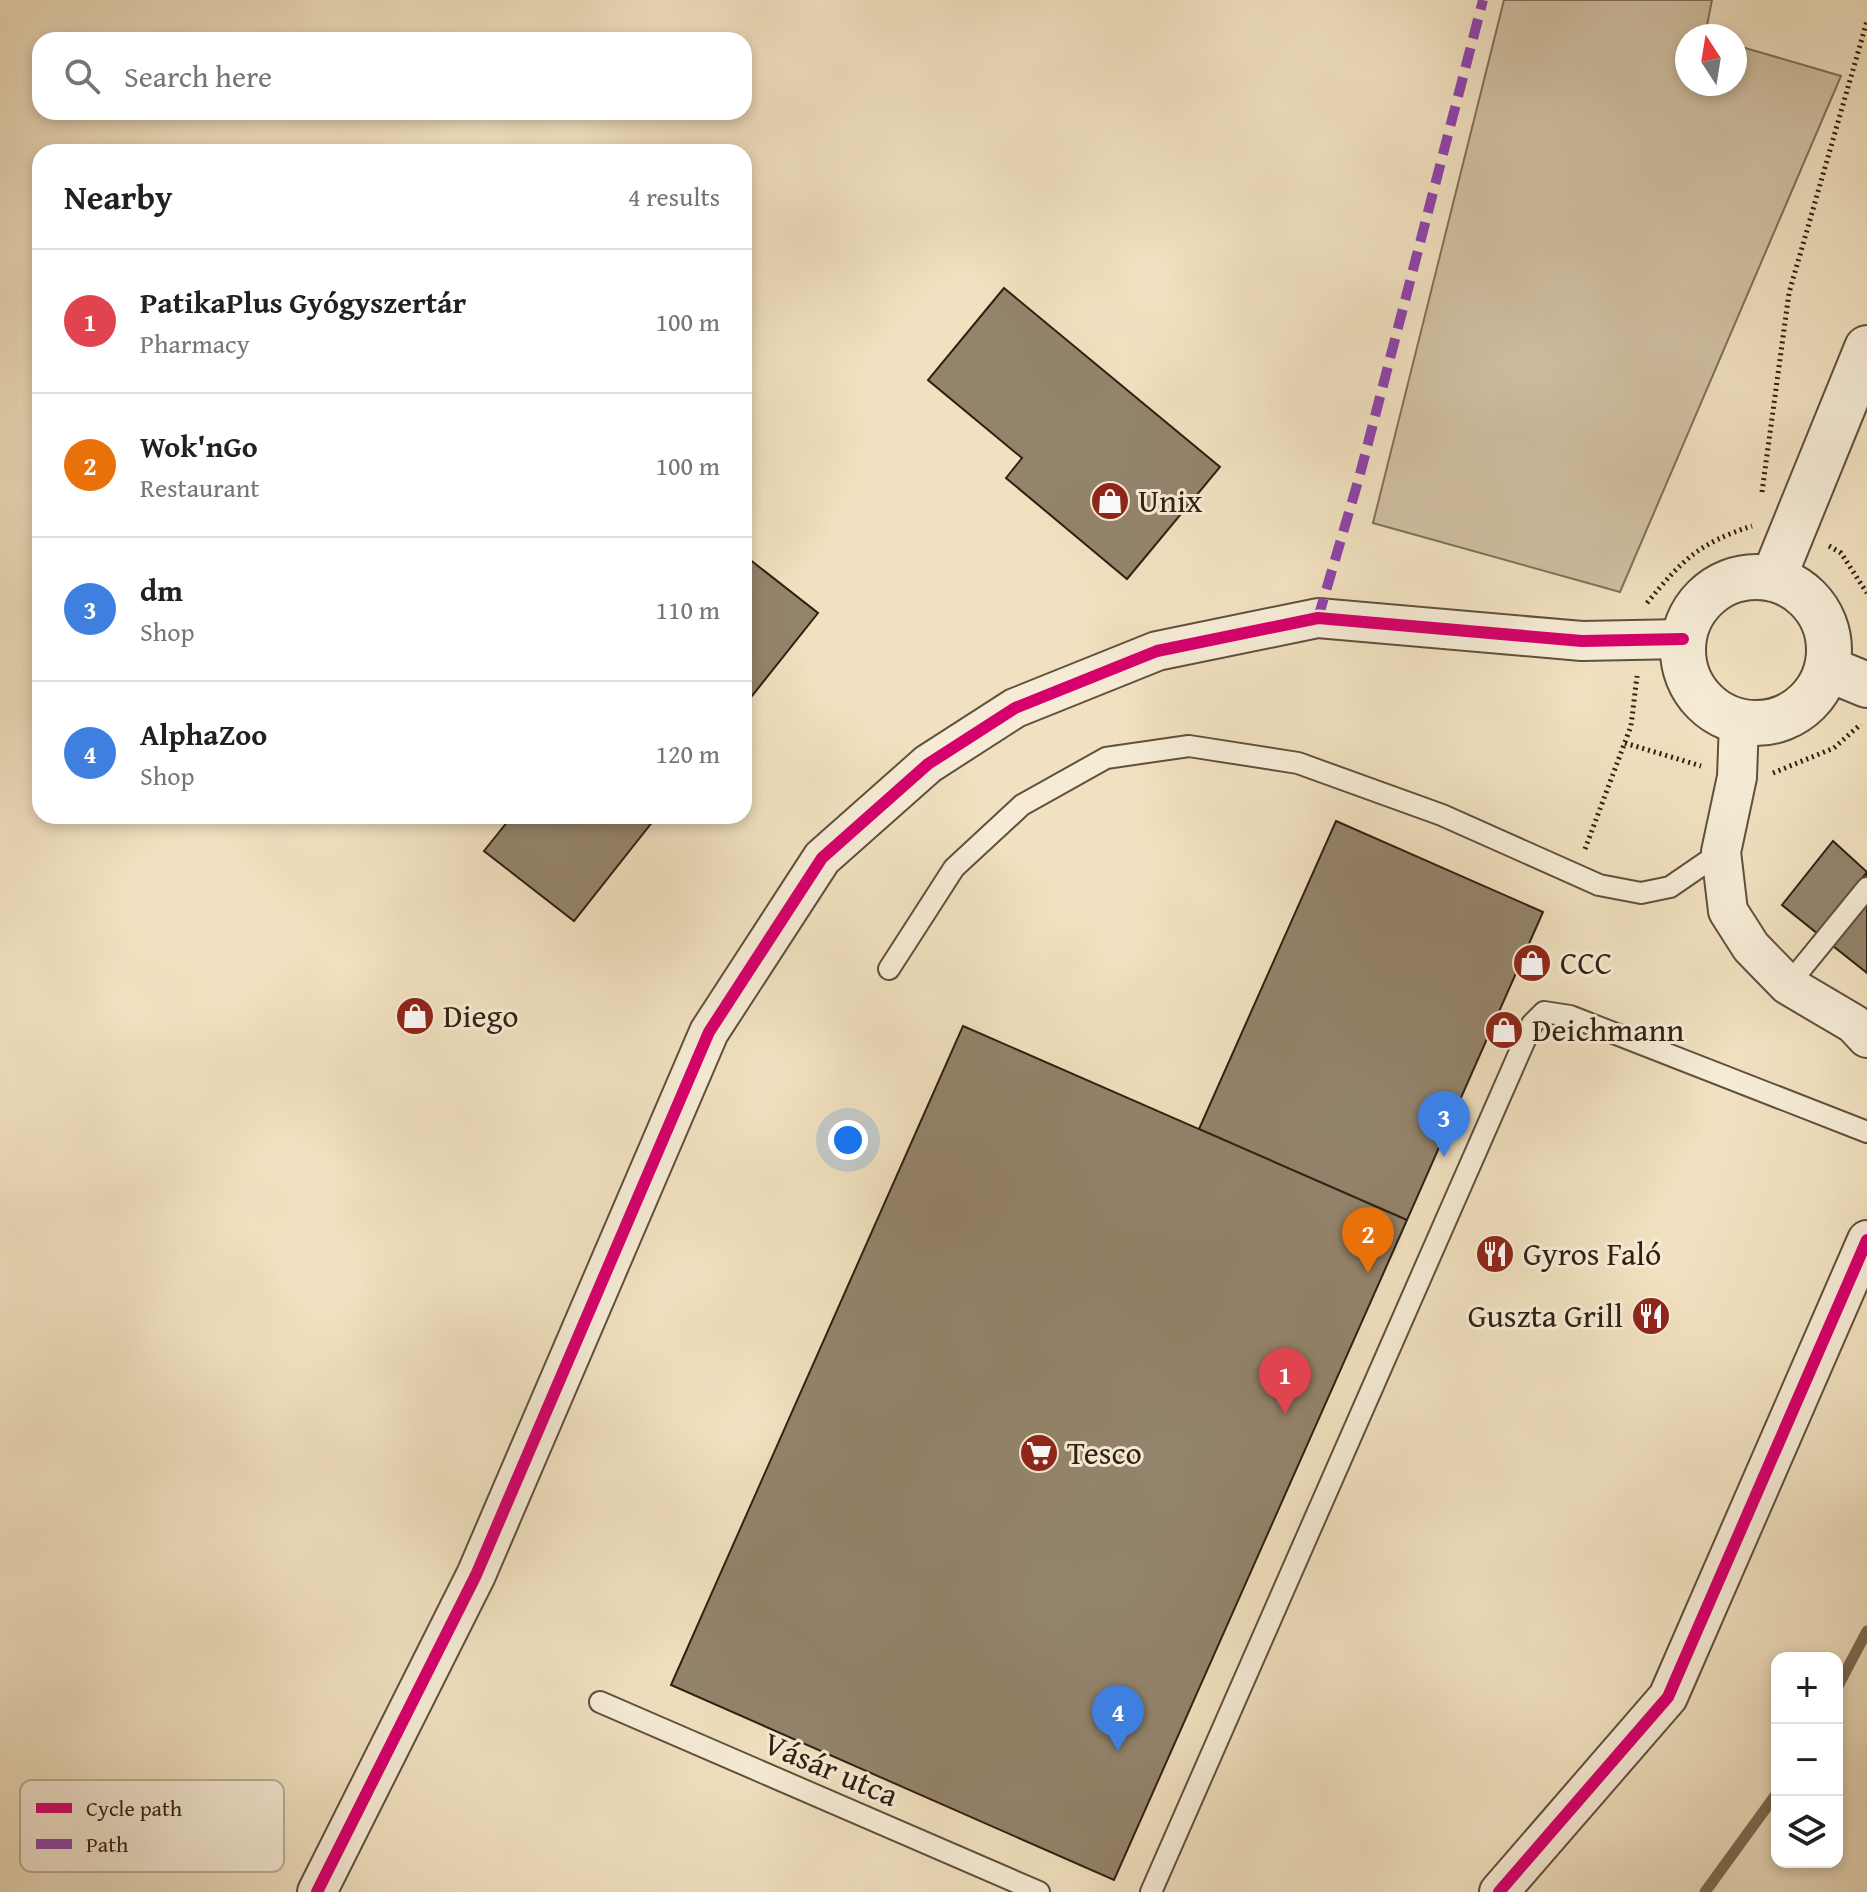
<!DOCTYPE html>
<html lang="en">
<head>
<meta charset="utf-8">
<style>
  :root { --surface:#fff; --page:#f2f2f2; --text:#202124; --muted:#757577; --line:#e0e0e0; --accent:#ea580c }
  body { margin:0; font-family:"Gentium Book Plus",serif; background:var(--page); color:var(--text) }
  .controls { position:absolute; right:24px; bottom:24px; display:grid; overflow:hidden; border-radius:16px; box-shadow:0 4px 12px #0003 }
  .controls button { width:72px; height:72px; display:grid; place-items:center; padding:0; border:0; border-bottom:2px solid var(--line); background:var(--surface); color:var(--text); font:40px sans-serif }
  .compass { position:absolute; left:1675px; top:24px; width:72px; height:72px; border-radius:50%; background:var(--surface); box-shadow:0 4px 12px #0003; rotate:348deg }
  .you { position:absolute; left:848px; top:1140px; width:28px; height:28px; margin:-20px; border:6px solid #fff; border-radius:50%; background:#1a73e8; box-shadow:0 0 0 12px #1a73e833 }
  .badge { display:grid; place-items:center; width:52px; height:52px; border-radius:50%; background:var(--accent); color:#fff; font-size:26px; font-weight:700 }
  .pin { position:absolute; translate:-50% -66px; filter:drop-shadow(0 2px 4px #0008) }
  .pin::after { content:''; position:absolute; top:42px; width:28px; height:24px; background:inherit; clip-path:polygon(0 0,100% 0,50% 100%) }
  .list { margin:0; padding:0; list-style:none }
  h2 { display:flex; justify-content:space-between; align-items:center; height:104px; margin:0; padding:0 32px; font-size:34px }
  h2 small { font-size:26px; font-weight:400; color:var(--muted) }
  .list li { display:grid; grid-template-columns:52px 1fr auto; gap:24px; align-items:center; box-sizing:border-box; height:144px; padding:0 32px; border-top:2px solid var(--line) }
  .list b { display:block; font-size:30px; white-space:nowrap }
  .list p { margin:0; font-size:26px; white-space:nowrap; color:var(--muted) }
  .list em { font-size:26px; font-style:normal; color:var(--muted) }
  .icon { flex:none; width:44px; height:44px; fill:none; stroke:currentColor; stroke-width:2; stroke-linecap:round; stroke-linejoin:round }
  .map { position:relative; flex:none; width:1867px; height:1892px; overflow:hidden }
  .search { position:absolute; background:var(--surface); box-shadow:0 4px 12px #0003; left:32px; top:32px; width:720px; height:88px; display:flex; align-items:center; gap:20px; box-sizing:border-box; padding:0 28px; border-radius:24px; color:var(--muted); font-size:30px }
  .panel { position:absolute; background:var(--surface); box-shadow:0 4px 12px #0003; left:32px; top:144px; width:720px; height:680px; border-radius:24px }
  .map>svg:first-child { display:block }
  .green { fill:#d0c0a2; stroke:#80705a; stroke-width:2 }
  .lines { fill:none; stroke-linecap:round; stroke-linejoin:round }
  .stream { stroke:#7c6c56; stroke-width:11 }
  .building { fill:#94846c; stroke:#301f11; stroke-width:2 }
  .service-casing { stroke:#60503d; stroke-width:24 }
  .minor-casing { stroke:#60503d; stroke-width:42 }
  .tertiary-casing { stroke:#60503d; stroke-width:48 }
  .path { stroke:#301f11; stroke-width:5; stroke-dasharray:2 4; stroke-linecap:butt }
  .service { stroke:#f6ecd6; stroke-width:20 }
  .minor { stroke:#f6ecd6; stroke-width:38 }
  .tertiary { stroke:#f6ecd6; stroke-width:44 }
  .quiet { stroke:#8e44ad; stroke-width:10; stroke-dasharray:20 10; stroke-linecap:butt }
  .cycleway-casing { stroke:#f6ecd6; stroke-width:17 }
  .cycleway { stroke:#d6006c; stroke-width:12 }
  .labels { text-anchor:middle; stroke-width:6; stroke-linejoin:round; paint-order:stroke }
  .poi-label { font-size:32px; fill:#301f11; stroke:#f6ecd6; text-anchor:start }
  .street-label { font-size:32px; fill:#301f11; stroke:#f6ecd6 }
  .key { fill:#f6ecd6; stroke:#bbae9b; stroke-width:2 }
  .key-label { font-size:22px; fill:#301f11 }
</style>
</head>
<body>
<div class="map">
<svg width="1867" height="1892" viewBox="0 0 1867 1892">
  <rect width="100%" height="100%" fill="#f1e1c0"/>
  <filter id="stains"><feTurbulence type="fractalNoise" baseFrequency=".0025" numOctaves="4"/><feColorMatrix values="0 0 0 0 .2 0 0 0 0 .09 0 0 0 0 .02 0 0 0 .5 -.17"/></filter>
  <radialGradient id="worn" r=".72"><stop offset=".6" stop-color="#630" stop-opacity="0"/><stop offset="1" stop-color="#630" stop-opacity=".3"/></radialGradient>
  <path class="green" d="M 1504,0 L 1712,0 L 1705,36 L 1687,36 L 1687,84 L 1735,84 L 1735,45 L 1841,76 L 1620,592 L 1373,523 Z"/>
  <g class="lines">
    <path class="stream" d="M 1837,1688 L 1867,1631
      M 1705,1892 L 1777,1793"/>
  </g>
  <path class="building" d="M 1004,288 L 1220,467 L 1127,579 L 1006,478 L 1022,458 L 928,380 Z
    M 744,555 L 818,613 L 744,706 Z
    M 512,816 L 657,816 L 574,921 L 484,851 Z
    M 1336,821 L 1543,912 L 1407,1220 L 1199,1129 Z
    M 1833,841 L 1867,872 L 1818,934 L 1782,905 Z
    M 1867,872 L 1867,973 L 1818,934 Z
    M 963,1026 L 1407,1220 L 1114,1880 L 671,1685 Z"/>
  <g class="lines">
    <g class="service-casing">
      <path id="service" d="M 889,969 L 954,868 L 1022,805 L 1106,758 L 1189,746 L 1298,763 L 1442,815 L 1599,885 L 1641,893 L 1670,887 L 1721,852
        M 1788,985 L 1867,888
        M 600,1702 L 1039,1892
        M 1151,1892 L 1532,1024 L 1544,1012 L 1570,1016 L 1867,1132"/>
    </g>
    <g class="minor-casing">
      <path id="minor" d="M 1739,722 L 1737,777 L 1721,852 L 1728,911 L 1751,947 L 1788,985 L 1854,1024 L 1867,1038
        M 317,1892 L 476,1575 L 709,1032 L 822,858 L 928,764 L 1015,708 L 1157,651 L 1318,618 L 1582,641 L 1683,639
        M 1499,1892 L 1668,1697 L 1867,1240"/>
    </g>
    <g class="tertiary-casing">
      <path id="tertiary" d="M1683 650a73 73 0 1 1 146 0a73 73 0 1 1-146 0Z
        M 1773,579 L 1867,348
        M 1828,669 L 1867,685"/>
    </g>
    <path class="path" d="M 1762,492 L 1789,293 L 1867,21
      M 1829,546 L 1841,553 L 1867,593
      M 1647,603 C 1682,560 1699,543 1752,526
      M 1625,743 L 1701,766
      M 1773,773 L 1834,748 L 1861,724
      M 1585,849 L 1631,726 L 1637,676"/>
    <use href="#service" class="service"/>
    <use href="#minor" class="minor"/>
    <use href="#tertiary" class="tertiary"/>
    <path class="quiet" d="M 1318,618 L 1359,478 L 1483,0"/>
    <g class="cycleway-casing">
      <path id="cycleway" d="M 317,1892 L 476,1575 L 709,1032 L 822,858 L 928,764 L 1015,708 L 1157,651 L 1318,618 L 1582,641 L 1683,639
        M 1499,1892 L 1668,1697 L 1867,1240"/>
    </g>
    <use href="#cycleway" class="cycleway"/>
  </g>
  <defs>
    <g id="shop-disc" transform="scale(2)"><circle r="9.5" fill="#8f2418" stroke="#f6ecd6"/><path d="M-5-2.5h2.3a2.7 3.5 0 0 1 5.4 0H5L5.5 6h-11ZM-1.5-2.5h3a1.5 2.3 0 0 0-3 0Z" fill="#fff"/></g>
    <g id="restaurant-disc" transform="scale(2)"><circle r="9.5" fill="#8f2418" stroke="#f6ecd6"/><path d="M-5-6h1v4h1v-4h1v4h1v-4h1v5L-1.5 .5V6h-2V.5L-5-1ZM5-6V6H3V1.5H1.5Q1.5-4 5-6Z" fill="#fff"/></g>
    <g id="supermarket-disc" transform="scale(2)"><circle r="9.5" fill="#8f2418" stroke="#f6ecd6"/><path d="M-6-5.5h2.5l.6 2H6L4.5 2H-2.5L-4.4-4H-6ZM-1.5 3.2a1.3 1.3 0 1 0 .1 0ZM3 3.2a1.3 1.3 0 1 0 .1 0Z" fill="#fff"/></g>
  </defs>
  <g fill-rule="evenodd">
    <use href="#shop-disc" x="1110" y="501"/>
    <use href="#shop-disc" x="1532" y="963"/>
    <use href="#shop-disc" x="415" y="1016"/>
    <use href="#shop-disc" x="1504" y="1030"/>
    <use href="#restaurant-disc" x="1495" y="1254"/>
    <use href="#restaurant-disc" x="1651" y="1316"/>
    <use href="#supermarket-disc" x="1039" y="1453"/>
  </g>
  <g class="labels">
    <g class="poi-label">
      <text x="1138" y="512">Unix</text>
      <text x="1560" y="974">CCC</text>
      <text x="443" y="1027">Diego</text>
      <text x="1532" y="1041">Deichmann</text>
      <text x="1523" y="1265">Gyros Faló</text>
      <text x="1623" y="1327" text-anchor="end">Guszta Grill</text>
      <text x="1067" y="1464">Tesco</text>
    </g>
    <g class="street-label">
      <text transform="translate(831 1769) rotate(23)" y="11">Vásár utca</text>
    </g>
  </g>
  <rect x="20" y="1780" width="264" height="92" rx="12" class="key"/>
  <rect x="36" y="1803" width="36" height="10" fill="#d6006c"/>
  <rect x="36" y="1839" width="36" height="10" fill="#8e44ad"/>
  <g class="key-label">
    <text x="86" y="1816">Cycle path</text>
    <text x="86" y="1852">Path</text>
  </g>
  <rect width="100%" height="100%" filter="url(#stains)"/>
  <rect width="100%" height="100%" fill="url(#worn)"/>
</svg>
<div class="controls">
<button>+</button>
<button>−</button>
<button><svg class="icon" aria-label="layers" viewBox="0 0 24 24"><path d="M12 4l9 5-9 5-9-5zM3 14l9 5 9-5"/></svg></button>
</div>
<svg class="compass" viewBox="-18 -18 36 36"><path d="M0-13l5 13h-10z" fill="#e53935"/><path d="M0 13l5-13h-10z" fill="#757577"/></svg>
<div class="you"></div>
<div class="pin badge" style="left:1285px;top:1414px;background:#e0444e">1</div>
<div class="pin badge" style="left:1368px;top:1273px;background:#e8710a">2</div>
<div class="pin badge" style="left:1444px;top:1157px;background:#3f7fe0">3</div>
<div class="pin badge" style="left:1118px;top:1751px;background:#3f7fe0">4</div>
<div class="search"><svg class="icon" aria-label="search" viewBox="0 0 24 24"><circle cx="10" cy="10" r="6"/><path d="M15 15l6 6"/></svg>Search here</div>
<section class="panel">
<h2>Nearby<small>4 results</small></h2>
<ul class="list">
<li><span class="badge" style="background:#e0444e">1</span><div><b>PatikaPlus Gyógyszertár</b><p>Pharmacy</p></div><em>100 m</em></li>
<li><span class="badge" style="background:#e8710a">2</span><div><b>Wok'nGo</b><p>Restaurant</p></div><em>100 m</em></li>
<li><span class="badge" style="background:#3f7fe0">3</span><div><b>dm</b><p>Shop</p></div><em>110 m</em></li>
<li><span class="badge" style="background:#3f7fe0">4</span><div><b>AlphaZoo</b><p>Shop</p></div><em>120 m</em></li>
</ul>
</section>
</div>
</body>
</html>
